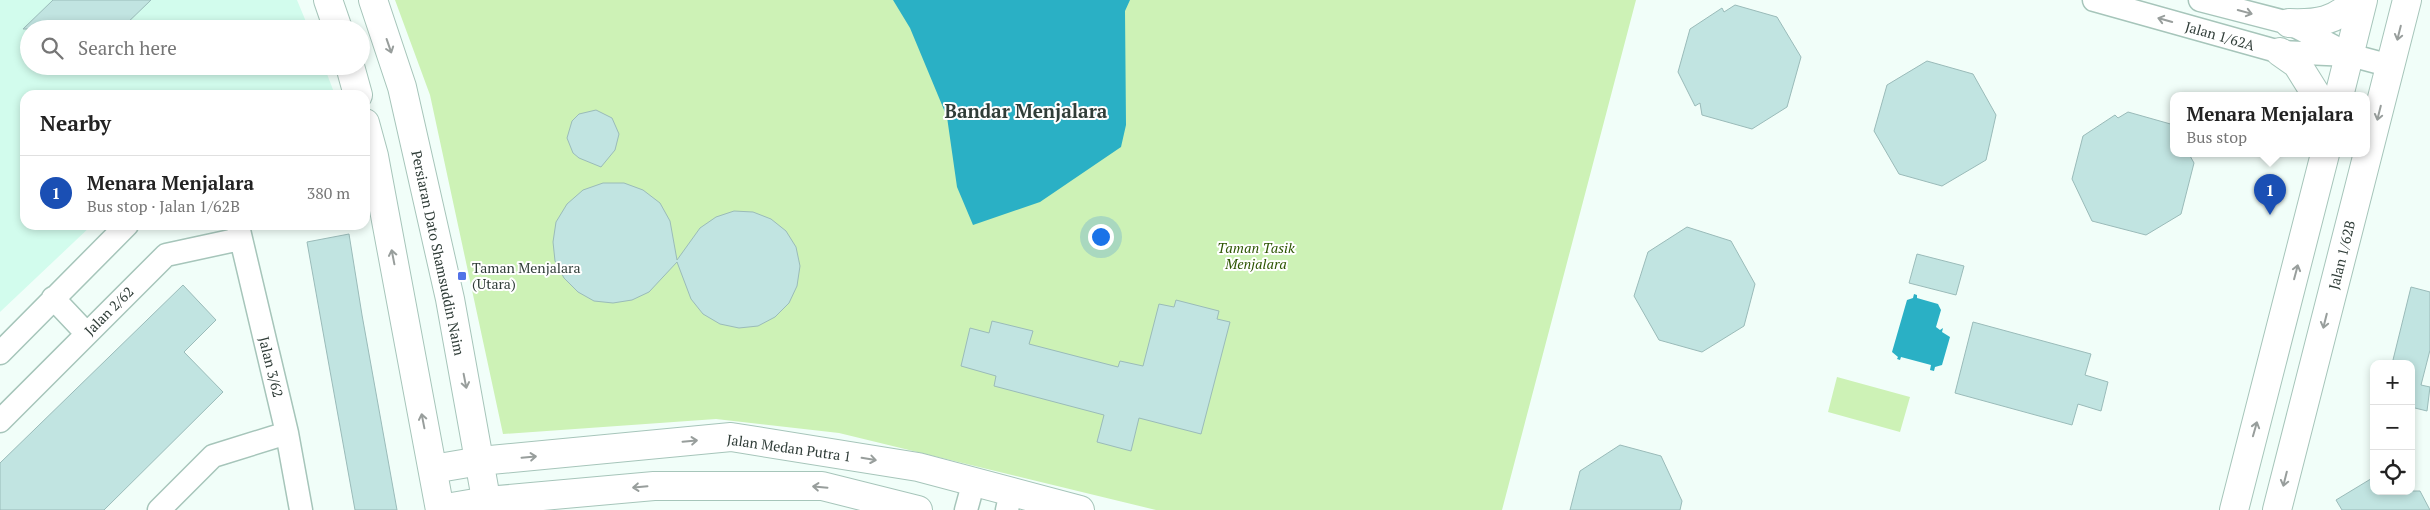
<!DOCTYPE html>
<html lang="en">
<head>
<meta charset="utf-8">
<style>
  :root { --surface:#fff; --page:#f2f2f2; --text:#222; --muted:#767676; --line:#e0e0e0; --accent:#1a73e8 }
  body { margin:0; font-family:"PT Serif",serif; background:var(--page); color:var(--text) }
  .controls { position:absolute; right:15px; bottom:15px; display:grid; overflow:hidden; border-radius:10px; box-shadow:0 2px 8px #0003 }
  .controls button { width:45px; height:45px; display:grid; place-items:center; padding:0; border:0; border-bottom:1px solid var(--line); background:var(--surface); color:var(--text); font:25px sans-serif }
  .you { position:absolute; left:1100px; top:236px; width:18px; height:18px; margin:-12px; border:4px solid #fff; border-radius:50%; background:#1a73e8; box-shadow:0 0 0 8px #1a73e833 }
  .badge { display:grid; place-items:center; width:32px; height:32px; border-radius:50%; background:var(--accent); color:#fff; font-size:16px; font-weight:700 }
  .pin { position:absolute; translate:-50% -41px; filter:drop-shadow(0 1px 2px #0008) }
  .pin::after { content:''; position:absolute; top:26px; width:18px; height:15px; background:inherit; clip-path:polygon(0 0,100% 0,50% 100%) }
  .popup { position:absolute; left:2170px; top:92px; width:200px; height:65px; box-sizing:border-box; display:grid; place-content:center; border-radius:10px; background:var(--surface); filter:drop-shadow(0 1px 4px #0005); font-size:16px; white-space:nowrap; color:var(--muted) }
  .popup b { font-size:19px; color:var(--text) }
  .popup::after { content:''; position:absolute; left:50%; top:100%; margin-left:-10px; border:10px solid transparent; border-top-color:var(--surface) }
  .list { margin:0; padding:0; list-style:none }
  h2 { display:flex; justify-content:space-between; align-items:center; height:65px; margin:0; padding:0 20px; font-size:21px }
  h2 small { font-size:16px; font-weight:400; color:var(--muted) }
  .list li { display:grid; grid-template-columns:32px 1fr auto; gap:15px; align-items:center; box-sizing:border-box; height:75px; padding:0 20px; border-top:1px solid var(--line) }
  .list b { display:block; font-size:19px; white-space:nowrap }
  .list p { margin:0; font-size:16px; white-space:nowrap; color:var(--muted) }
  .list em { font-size:16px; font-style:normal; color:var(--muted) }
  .icon { flex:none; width:28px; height:28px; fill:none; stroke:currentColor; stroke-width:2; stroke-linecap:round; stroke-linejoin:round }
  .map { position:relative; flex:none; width:2430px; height:510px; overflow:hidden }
  .search { position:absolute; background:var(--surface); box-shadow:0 2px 8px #0003; left:20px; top:20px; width:350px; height:55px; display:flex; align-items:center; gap:12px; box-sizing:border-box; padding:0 18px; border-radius:28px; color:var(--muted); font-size:19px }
  .panel { position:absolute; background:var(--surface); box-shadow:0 2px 8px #0003; left:20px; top:90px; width:350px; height:140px; border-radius:15px }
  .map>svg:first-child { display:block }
  .built { fill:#d2fced }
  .green { fill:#cdf2b6 }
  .water { fill:#2ab0c5 }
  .building { fill:#c1e4e1; stroke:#9abbb9 }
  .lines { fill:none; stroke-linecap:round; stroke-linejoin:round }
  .minor-casing { stroke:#a6c5ba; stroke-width:25 }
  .tertiary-casing { stroke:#a6c5ba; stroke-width:30 }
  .secondary-casing { stroke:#a6c5ba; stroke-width:30 }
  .minor { stroke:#fff; stroke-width:22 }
  .tertiary { stroke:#fff; stroke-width:28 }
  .secondary { stroke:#fff; stroke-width:28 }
  .oneway { stroke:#989e9c }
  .poi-dot { fill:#5272e7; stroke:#fff; stroke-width:2 }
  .labels { text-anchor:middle; stroke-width:4; stroke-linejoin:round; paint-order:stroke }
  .street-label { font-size:14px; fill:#303d38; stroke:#fff }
  .park-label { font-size:14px; font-style:italic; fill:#2d5502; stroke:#fff }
  .poi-label { font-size:14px; fill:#303d38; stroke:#fff; text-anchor:start }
  .district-label { font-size:19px; font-weight:bold; fill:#303d38; stroke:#fff }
</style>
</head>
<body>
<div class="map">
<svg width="2430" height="510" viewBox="0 0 2430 510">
  <rect width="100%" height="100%" fill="#f1fef9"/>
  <path class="built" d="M 0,0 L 297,0 L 309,29 L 29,29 L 29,66 L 324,66 L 335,95 L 25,95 L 25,225 L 92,225 L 0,312 Z"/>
  <path class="green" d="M 395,0 L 1636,0 L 1502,510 L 1156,510 L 839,433 L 716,419 L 503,434 L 430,95 Z
    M 1837,377 L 1910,397 L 1900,432 L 1828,412 Z"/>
  <path class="water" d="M 893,0 L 1130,0 L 1125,11 L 1126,125 L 1121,147 L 1040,202 L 973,225 L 957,187 L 947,117 L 910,28 Z
    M 1914,294 L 1917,295 L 1917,298 L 1938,304 L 1941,310 L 1936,327 L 1940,330 L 1943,328 L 1942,332 L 1950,337 L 1942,365 L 1935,367 L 1934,371 L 1930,370 L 1931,365 L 1901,357 L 1900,360 L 1897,359 L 1898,357 L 1892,352 L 1907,300 L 1913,298 Z"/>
  <path class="building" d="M 53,0 L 151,0 L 121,29 L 23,29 Z
    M 1735,5 L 1777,17 L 1801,57 L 1787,107 L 1752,129 L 1702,115 L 1700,103 L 1695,106 L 1678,72 L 1690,29 L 1722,8 L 1724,12 Z
    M 1927,61 L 1973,74 L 1996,115 L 1986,160 L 1942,186 L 1899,174 L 1874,131 L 1887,85 Z
    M 596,110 L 612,118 L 619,134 L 615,150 L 601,167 L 579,158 L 573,153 L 567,138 L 572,121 L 579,114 Z
    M 2128,112 L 2174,125 L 2174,154 L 2189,154 L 2194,163 L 2181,214 L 2146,235 L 2092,221 L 2072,179 L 2083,136 L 2115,115 L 2118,118 Z
    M 603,183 L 624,183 L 643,190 L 660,203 L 670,221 L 677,260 L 700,228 L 716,217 L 734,211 L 753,212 L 771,219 L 786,231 L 796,247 L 800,266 L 797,286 L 789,303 L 775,317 L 758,326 L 739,328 L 720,324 L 703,314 L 691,299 L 677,262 L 649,292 L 632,300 L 613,303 L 594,301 L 578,292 L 564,278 L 555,261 L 553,242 L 556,222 L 567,204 L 583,190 Z
    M 1687,227 L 1731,241 L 1755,284 L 1744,326 L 1702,352 L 1659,340 L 1634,296 L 1648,252 Z
    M 349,234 L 362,315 L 397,510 L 355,510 L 325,343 L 307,242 Z
    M 1917,254 L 1964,266 L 1956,295 L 1909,283 Z
    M 183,285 L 216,320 L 184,352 L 223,392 L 104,510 L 0,510 L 0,463 Z
    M 2411,287 L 2430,292 L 2430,350 L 2421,385 L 2430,387 L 2427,411 L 2411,407 L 2411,364 L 2392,364 Z
    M 1176,300 L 1219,311 L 1217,319 L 1230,322 L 1201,434 L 1139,418 L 1131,451 L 1097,442 L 1104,415 L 994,386 L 996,376 L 961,366 L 970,328 L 989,333 L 992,321 L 1033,331 L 1029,344 L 1118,367 L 1120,361 L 1143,366 L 1159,304 L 1174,307 Z
    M 1973,322 L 2091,354 L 2085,375 L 2108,382 L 2101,411 L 2078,404 L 2072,425 L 1955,393 Z
    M 1620,445 L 1661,456 L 1682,501 L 1680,510 L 1570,510 L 1580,471 Z
    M 2374,477 L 2374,491 L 2420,491 L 2430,510 L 2342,510 L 2336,500 Z"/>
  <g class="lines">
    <g class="minor-casing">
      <path id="minor" d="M 2094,0 L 2280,52 L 2350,55 L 2391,66
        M 2200,0 L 2289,23 L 2344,52
        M 238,226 L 287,433 L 301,510
        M 53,298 L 87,334
        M 0,353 L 127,225
        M 0,421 L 166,255 L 240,239
        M 159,510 L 213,456 L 287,433
        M 966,510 L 974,481
        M 1007,510 L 1011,492"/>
    </g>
    <g class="tertiary-casing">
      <path id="tertiary" d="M 433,469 L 480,461 L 731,437 L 918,467 L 1080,510
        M 440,509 L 487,501 L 654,486 L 822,486 L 918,510"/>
    </g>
    <g class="secondary-casing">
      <path id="secondary" d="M 328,0 L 338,29
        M 373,0 L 402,87 L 450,299 L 488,510
        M 2289,23 C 2315,24 2337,22 2355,0
        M 2280,52 L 2297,64 L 2317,96
        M 350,66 L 358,95
        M 2339,96 L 2363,0
        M 365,123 L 374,156 L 440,510
        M 2234,510 L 2325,154
        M 2277,510 L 2407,0"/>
    </g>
    <use href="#minor" class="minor"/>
    <use href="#tertiary" class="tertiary"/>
    <use href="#secondary" class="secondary"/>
  </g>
  <defs><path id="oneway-shaft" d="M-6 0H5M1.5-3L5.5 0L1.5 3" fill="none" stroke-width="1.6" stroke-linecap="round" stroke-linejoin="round" transform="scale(1.25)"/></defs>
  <g class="oneway">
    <use href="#oneway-shaft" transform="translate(2245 12) rotate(15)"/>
    <use href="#oneway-shaft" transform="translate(2165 20) rotate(-164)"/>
    <use href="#oneway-shaft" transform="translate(2399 33) rotate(104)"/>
    <use href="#oneway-shaft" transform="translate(389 46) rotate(71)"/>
    <use href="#oneway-shaft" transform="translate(2379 113) rotate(104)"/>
    <use href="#oneway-shaft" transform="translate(393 257) rotate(-101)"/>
    <use href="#oneway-shaft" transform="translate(2296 272) rotate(-75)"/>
    <use href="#oneway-shaft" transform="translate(2325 321) rotate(104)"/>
    <use href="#oneway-shaft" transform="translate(465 381) rotate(79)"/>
    <use href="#oneway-shaft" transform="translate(423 421) rotate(-101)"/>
    <use href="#oneway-shaft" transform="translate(2255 429) rotate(-74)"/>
    <use href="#oneway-shaft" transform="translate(690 441) rotate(-5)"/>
    <use href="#oneway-shaft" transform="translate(529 457) rotate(-5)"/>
    <use href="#oneway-shaft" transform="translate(869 459) rotate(9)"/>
    <use href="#oneway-shaft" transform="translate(2285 479) rotate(104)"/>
    <use href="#oneway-shaft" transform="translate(640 487) rotate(175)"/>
    <use href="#oneway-shaft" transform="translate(820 487) rotate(-175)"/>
  </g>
  <rect class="poi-dot" x="457" y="271" width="10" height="10" rx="2.5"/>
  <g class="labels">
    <g class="street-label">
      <text transform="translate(2220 36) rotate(16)" y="5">Jalan 1/62A</text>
      <text transform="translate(438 253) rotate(78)" y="5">Persiaran Dato Shamsuddin Naim</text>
      <text transform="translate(2342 255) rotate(-76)" y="5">Jalan 1/62B</text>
      <text transform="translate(109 311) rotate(-45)" y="5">Jalan 2/62</text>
      <text transform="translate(271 367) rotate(76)" y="5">Jalan 3/62</text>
      <text transform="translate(789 448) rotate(8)" y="5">Jalan Medan Putra 1</text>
    </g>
    <g class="park-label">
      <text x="1256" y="253">Taman Tasik<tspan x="1256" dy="16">Menjalara</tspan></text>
    </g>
    <g class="poi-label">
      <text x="472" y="273">Taman Menjalara<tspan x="472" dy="16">(Utara)</tspan></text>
    </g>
    <g class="district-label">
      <text x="1026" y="118">Bandar Menjalara</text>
    </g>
  </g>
</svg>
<div class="controls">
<button>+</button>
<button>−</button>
<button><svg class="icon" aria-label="locate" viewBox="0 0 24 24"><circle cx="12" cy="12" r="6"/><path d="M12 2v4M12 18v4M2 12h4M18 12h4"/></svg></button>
</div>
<div class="you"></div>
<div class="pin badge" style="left:2270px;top:215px;background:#1a4fb4">1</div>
<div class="popup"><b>Menara Menjalara</b>Bus stop</div>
<div class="search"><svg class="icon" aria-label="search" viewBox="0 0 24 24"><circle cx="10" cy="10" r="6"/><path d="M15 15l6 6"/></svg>Search here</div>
<section class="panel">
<h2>Nearby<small></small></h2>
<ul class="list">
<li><span class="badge" style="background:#1a4fb4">1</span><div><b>Menara Menjalara</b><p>Bus stop · Jalan 1/62B</p></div><em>380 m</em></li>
</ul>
</section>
</div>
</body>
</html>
